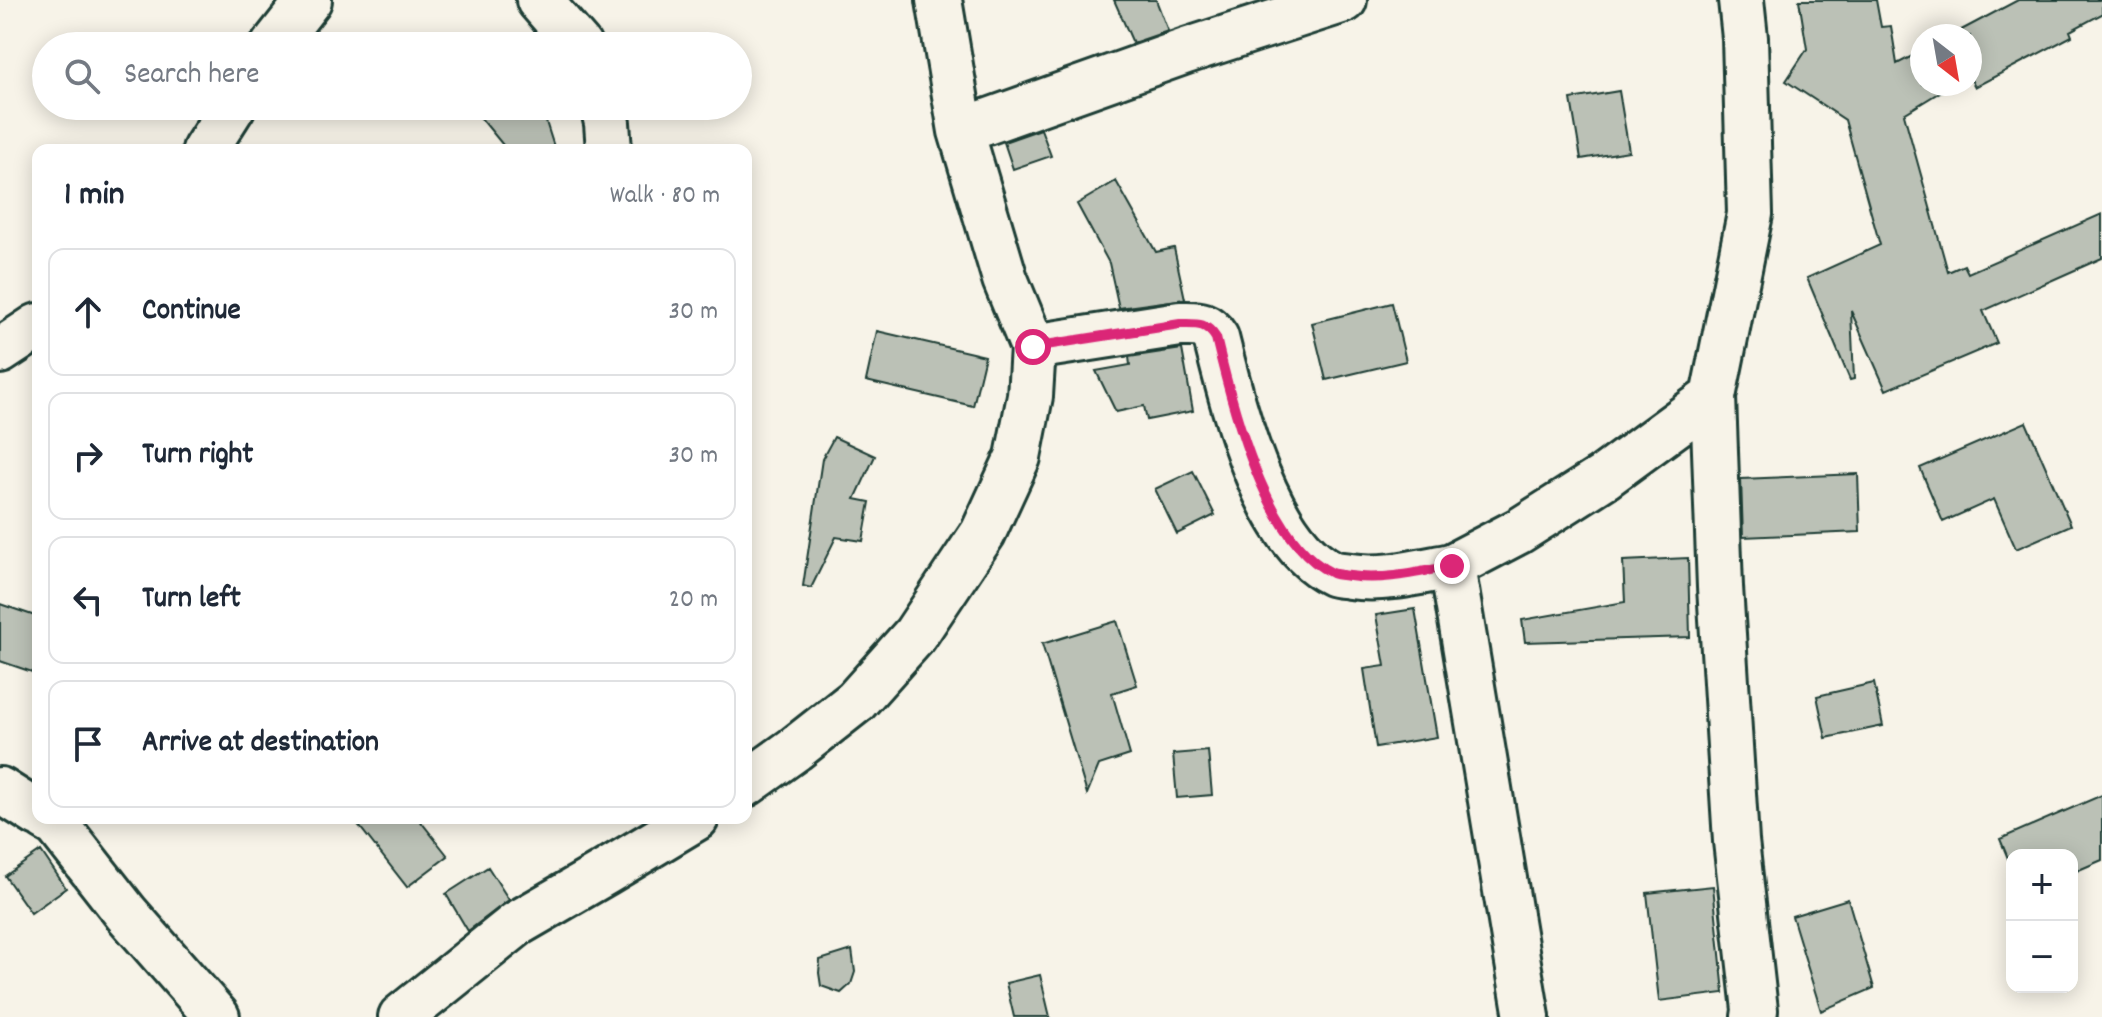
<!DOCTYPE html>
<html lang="en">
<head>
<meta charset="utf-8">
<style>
  :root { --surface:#fff; --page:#f6f6f7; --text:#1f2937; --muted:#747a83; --line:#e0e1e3 }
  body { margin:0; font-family:Dekko,sans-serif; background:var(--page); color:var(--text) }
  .controls { position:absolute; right:24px; bottom:24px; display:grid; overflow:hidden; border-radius:16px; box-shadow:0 4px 20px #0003 }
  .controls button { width:72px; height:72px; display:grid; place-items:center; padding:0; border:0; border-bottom:2px solid var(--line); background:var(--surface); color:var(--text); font:40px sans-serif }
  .compass { position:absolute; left:1910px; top:24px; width:72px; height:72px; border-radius:50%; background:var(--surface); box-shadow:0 4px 20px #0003; rotate:149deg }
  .stop { position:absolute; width:24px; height:24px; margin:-18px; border:6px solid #db2777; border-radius:50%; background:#fff }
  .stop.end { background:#db2777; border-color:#fff; box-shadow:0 2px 8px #0008 }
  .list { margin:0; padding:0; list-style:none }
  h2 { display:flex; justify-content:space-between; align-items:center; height:104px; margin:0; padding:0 32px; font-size:34px }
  h2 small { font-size:26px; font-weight:400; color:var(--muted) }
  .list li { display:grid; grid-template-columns:52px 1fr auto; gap:24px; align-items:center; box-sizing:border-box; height:128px; margin:0 16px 16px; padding:0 16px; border:2px solid var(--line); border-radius:16px }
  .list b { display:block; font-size:30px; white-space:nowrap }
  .list em { font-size:26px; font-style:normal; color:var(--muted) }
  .icon { flex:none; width:44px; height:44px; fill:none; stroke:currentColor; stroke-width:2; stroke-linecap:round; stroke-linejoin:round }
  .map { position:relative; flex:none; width:2102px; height:1017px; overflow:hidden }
  .search { position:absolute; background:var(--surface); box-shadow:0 4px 20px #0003; left:32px; top:32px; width:720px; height:88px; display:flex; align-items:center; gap:20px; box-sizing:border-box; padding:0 28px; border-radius:44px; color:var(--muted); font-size:30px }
  .panel { position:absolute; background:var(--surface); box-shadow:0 4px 20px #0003; left:32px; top:144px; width:720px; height:680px; border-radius:16px }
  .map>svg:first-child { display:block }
  .building { fill:#bbc1b6; stroke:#1f3d34; stroke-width:2 }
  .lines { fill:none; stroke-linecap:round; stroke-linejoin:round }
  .minor-casing { stroke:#1f3d34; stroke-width:50 }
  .minor { stroke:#f7f3e8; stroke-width:44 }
  .route { stroke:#db2777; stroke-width:10 }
</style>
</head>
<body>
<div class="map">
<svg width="2102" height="1017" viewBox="0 0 2102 1017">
  <rect width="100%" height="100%" fill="#f7f3e8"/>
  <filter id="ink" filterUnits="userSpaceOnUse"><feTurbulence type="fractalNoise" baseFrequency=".0125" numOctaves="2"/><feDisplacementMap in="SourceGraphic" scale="16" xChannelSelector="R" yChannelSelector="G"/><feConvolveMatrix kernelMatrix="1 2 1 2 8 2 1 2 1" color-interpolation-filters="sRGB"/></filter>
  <g filter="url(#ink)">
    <path class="building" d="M 1114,0 L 1156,0 L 1168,31 L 1133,43 Z
      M 1799,0 L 1876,0 L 1881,27 L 1891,26 L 1897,64 L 1922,51 L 1922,84 L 1953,84 L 1904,114 L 1948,272 L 1964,265 L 1968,273 L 2102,214 L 2102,258 L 1983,311 L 1997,343 L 1886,390 L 1851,311 L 1854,379 L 1850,380 L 1807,278 L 1880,245 L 1845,120 L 1786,81 L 1807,49 Z
      M 2018,0 L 2102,0 L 2102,14 L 2070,31 L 2072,36 L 1975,87 L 1970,78 L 1970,36 L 1950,36 Z
      M 1619,91 L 1629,151 L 1581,159 L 1571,99 Z
      M 471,106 L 541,106 L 555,150 L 507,150 Z
      M 1041,129 L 1051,156 L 1013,169 L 1004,142 Z
      M 1116,181 L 1156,252 L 1174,248 L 1185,299 L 1119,308 L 1109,263 L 1077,204 Z
      M 1392,303 L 1406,361 L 1326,380 L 1312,323 Z
      M 877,331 L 985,356 L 973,406 L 866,381 Z
      M 1182,349 L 1193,411 L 1147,420 L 1144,406 L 1116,412 L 1096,371 L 1130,365 L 1129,357 Z
      M 2026,422 L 2071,525 L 2016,549 L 1994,499 L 1943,522 L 1920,468 Z
      M 834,437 L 875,456 L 855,499 L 870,502 L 863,541 L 836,537 L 811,588 L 803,586 L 822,459 Z
      M 1193,471 L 1215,515 L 1177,534 L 1155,489 Z
      M 1858,474 L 1860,532 L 1743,537 L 1741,479 Z
      M 1688,558 L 1690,637 L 1525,642 L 1522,620 L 1625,602 L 1623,561 Z
      M 0,604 L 38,617 L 38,674 L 0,661 Z
      M 1415,609 L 1437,737 L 1376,747 L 1364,669 L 1385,666 L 1376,615 Z
      M 1117,621 L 1137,685 L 1112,693 L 1130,755 L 1099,765 L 1087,794 L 1042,644 Z
      M 1874,683 L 1883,726 L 1826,738 L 1817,696 Z
      M 1208,751 L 1212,795 L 1177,798 L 1173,754 Z
      M 2102,795 L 2102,860 L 2072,873 L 2072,855 L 2012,855 L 2012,868 L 2000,839 Z
      M 353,818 L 418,818 L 448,856 L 407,887 Z
      M 41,851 L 66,888 L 31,913 L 5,876 Z
      M 488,867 L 509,900 L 468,931 L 446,894 Z
      M 1713,886 L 1724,993 L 1659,1001 L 1647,893 Z
      M 1848,899 L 1874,988 L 1821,1011 L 1792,916 Z
      M 852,950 L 855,972 L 851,984 L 841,993 L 821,986 L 819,973 L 820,960 Z
      M 1040,975 L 1050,1017 L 1014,1017 L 1006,983 Z"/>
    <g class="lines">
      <g class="minor-casing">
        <path id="minor" d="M 539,0 L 579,46
          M 1741,0 L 1745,38 L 1750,214 L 1713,397 L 1720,587 L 1736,841 L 1755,1010 L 1754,1017
          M 273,46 L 309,0
          M 603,106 L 607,123 L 609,150
          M 961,131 L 1186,51 L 1344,0
          M 205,150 L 233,106
          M 1033,347 L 1180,324 C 1197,324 1206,322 1216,338 C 1233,405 1265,541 1332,573 C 1337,575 1344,575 1350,576 C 1384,581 1418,572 1452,566
          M 0,351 L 38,326
          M 746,784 L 795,749 L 856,701 L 915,635 L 983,533 L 1018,457 L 1030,396 L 1033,347 L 1005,279 L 961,131 L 939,0
          M 0,790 L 38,814
          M 45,818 L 57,825 L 126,913 L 217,1017
          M 401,1017 L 518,923 L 606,872 L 696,818
          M 1527,1017 L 1452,566 L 1519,531 L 1604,477 L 1713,397"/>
      </g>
      <use href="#minor" class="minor"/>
    </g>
  </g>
  <g class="lines" filter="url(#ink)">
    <path class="route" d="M 1033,347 L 1180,324 C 1197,324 1206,322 1216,338 C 1232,405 1265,541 1332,573 C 1337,575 1344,575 1350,576 C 1384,581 1418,572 1452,566"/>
  </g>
</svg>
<div class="controls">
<button>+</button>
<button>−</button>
</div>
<svg class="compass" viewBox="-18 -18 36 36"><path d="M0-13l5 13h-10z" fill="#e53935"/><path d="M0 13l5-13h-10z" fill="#747a83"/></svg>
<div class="stop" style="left:1033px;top:347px"></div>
<div class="stop end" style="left:1452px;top:566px"></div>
<div class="search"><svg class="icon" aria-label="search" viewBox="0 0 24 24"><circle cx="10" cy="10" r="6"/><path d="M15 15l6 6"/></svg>Search here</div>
<section class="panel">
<h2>1 min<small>Walk · 80 m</small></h2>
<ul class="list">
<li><svg class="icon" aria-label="ahead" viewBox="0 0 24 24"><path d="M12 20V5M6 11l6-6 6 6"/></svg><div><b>Continue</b></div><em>30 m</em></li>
<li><svg class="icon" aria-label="right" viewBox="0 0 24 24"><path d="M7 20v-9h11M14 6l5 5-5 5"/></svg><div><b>Turn right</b></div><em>30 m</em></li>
<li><svg class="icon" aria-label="left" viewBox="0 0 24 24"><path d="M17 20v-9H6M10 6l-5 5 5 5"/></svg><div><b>Turn left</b></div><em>20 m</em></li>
<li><svg class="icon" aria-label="arrive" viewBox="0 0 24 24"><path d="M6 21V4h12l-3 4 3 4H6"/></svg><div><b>Arrive at destination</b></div></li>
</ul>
</section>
</div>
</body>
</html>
